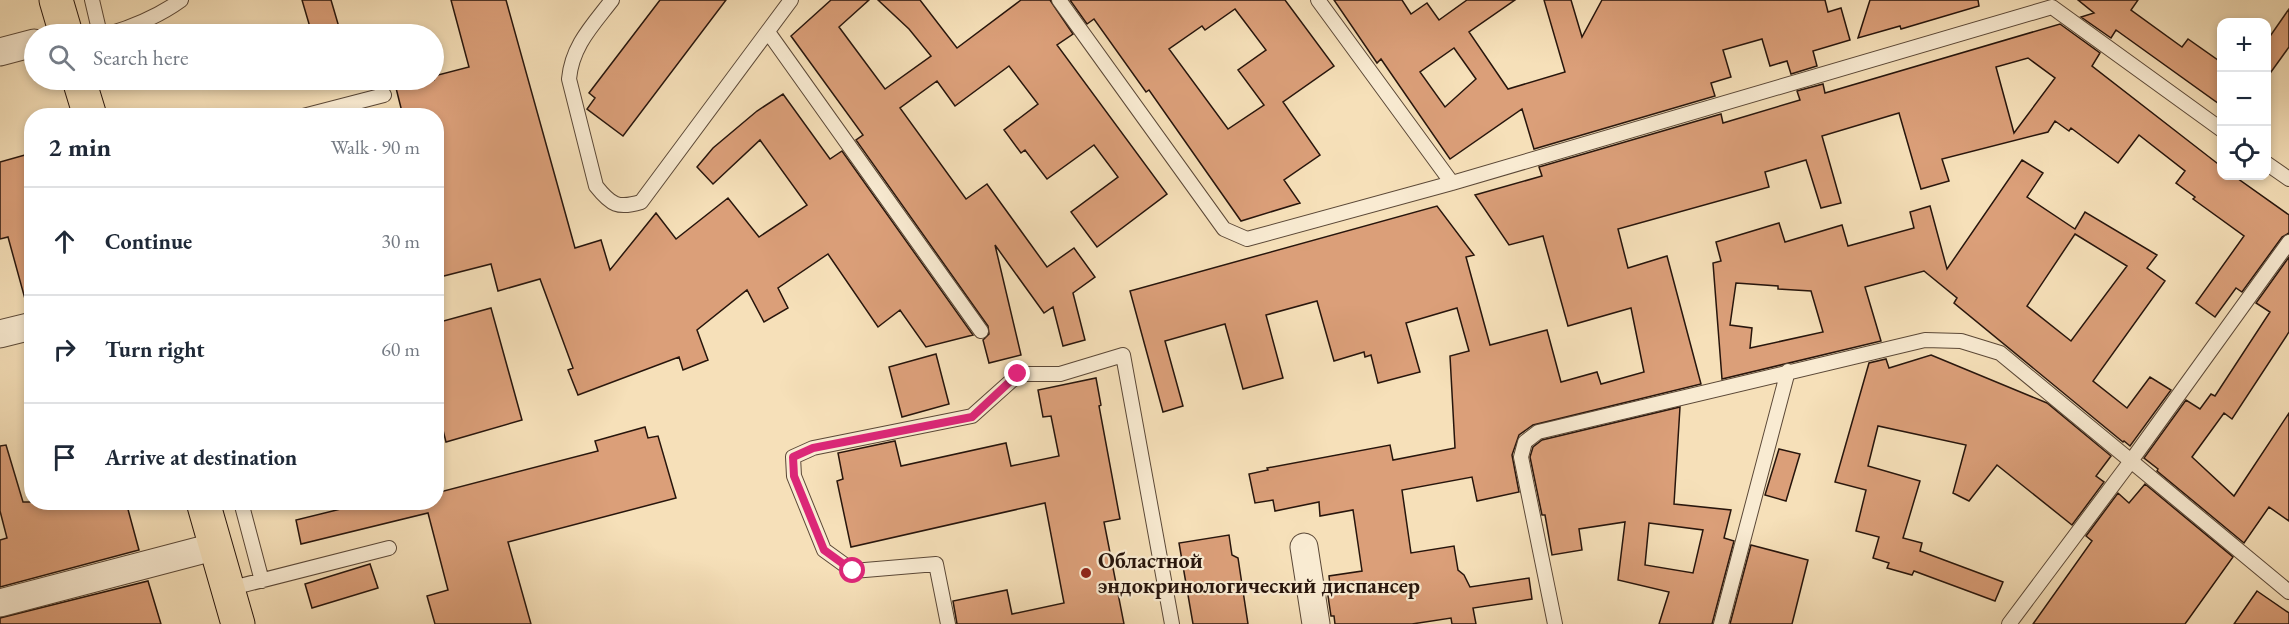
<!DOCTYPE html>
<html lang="en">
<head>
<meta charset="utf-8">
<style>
  :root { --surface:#fff; --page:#f6f6f7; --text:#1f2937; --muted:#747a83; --line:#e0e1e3 }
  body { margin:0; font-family:"EB Garamond",serif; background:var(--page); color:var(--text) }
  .controls { position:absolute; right:18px; top:18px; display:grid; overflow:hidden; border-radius:12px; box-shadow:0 3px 9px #0003 }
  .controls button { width:54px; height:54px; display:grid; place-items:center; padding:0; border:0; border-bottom:2px solid var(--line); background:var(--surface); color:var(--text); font:30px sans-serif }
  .stop { position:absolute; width:18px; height:18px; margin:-14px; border:4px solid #db2777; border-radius:50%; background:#fff }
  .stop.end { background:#db2777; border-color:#fff; box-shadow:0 2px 6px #0008 }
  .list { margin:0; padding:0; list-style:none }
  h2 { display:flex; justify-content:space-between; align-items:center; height:78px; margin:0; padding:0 24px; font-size:26px }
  h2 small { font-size:20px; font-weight:400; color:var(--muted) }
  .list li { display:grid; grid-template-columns:39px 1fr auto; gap:18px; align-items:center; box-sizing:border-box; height:108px; padding:0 24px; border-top:2px solid var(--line) }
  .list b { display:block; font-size:22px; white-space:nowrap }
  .list em { font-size:20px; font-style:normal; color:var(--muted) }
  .icon { flex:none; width:33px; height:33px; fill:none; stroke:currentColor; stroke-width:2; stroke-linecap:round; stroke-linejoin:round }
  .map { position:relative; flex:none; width:2289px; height:624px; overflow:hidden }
  .search { position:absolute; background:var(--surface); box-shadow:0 3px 9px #0003; left:24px; top:24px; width:420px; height:66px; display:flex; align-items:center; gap:15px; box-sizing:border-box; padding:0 21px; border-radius:33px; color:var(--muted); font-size:22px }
  .panel { position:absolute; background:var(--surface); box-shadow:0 3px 9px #0003; left:24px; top:108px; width:420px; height:402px; border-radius:24px }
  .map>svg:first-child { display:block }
  .building { fill:#db9f79; stroke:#27150c; stroke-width:1.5; fill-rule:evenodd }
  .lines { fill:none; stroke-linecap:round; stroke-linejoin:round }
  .service-casing { stroke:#5b4837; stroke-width:16 }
  .minor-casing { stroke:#5b4837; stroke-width:29 }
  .primary-casing { stroke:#27150c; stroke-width:35 }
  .service { stroke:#f9ebd2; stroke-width:14 }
  .minor { stroke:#f9ebd2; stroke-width:27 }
  .primary { stroke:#f6e0b9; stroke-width:33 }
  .route { stroke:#db2777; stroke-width:8 }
  .poi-dot { fill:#8f2418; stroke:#f9ebd2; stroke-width:2 }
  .labels { text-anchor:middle; stroke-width:4.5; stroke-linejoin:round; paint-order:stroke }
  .poi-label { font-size:22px; font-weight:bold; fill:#27150c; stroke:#f9ebd2; text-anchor:start }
</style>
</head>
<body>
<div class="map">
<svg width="2289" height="624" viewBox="0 0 2289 624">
  <rect width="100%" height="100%" fill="#f6e0b9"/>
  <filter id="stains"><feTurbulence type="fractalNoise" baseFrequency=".00333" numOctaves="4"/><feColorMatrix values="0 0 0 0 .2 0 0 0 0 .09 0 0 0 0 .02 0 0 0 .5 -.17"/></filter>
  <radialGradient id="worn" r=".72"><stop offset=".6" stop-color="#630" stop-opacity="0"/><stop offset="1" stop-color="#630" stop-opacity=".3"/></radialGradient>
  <path class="building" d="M 302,0 L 331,0 L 341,34 L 312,34 Z
    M 451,0 L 506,0 L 575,248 L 601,240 L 610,270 L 656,213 L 676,239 L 728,198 L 759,237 L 807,205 L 760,140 L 713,184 L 697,167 L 713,148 L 757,111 L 783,94 L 830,159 L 842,151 L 973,335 L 926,347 L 900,310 L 878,327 L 828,254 L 778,288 L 788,308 L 764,322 L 747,290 L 697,330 L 708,360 L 683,370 L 679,357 L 578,395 L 568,370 L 573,368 L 540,279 L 498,291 L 491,264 L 436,278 L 436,116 L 403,116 L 394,80 L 434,80 L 434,76 L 469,67 Z
    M 660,0 L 726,0 L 623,136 L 587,109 L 595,98 L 589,93 Z
    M 831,0 L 869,0 L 839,27 L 885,89 L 931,56 L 909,29 L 878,0 L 920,0 L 957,48 L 1021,0 L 1050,0 L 1073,34 L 1057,45 L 1167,194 L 1097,247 L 1071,212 L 1118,177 L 1094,145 L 1047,179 L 1025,150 L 1021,153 L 1004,130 L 1038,104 L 1009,66 L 955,106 L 937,81 L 900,108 L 966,199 L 987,184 L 1047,267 L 1074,248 L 1095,277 L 1073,293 L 1085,340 L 1063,346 L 1053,307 L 1044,313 L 995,245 L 1021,355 L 989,363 L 983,340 L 989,334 L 988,326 L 856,140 L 863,135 L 791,36 Z
    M 1070,0 L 1285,0 L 1334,66 L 1283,102 L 1320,155 L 1284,180 L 1300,203 L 1241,221 L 1149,90 L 1146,92 L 1094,19 L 1087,24 ZM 1235,9 L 1266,50 L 1238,70 L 1264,105 L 1228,129 L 1169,49 L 1202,26 L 1205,30 Z
    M 1334,0 L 1402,0 L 1411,14 L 1427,3 L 1439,20 L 1467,0 L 1515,0 L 1469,32 L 1508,89 L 1565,72 L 1544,0 L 1571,0 L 1582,37 L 1602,0 L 1825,0 L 1828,12 L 1841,8 L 1850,40 L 1813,51 L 1817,66 L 1791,74 L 1787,61 L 1770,66 L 1762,39 L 1723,50 L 1731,77 L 1711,83 L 1715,96 L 1534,149 L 1522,109 L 1450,159 L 1381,59 L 1377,63 ZM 1454,48 L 1476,79 L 1445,107 L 1420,72 Z
    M 1870,0 L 1978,0 L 1979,6 L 1901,29 L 1900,26 L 1858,38 Z
    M 2078,0 L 2138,0 L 2131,10 L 2182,47 L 2188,39 L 2222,63 L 2222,106 L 2116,30 L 2111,38 L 2081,17 L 2094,13 Z
    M 2289,9 L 2289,47 L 2266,79 L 2266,42 Z
    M 2060,24 L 2100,53 L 2092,66 L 2222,167 L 2222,176 L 2234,176 L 2289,215 L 2289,233 L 2282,237 L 2242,292 L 2236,288 L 2215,317 L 2196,303 L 2244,236 L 2193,199 L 2195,197 L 2176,183 L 2185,171 L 2139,135 L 2118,163 L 2071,128 L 2069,131 L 2055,121 L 2048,132 L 1942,159 L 1949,181 L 1921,189 L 1899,113 L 1822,136 L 1841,203 L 1821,208 L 1806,160 L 1765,172 L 1769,187 L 1618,229 L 1628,268 L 1667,256 L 1701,384 L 1533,425 L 1519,435 L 1512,455 L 1519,492 L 1477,501 L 1472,477 L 1402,490 L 1411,553 L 1454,546 L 1458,570 L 1464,575 L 1470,587 L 1529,578 L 1532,599 L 1473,608 L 1476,624 L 1452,624 L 1451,618 L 1412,624 L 1335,624 L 1334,616 L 1331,616 L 1328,596 L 1331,596 L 1329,576 L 1362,571 L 1353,510 L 1320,516 L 1319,502 L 1275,511 L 1273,500 L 1255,503 L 1249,474 L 1268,470 L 1267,468 L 1390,445 L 1393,460 L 1455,448 L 1450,356 L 1469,351 L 1457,308 L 1406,323 L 1420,372 L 1378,383 L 1371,355 L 1365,357 L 1364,352 L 1334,361 L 1317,301 L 1266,315 L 1283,378 L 1243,389 L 1225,324 L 1165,341 L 1183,406 L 1163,412 L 1130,291 L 1437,206 L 1474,255 L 1466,257 L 1490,345 L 1547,330 L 1561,382 L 1597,372 L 1601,384 L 1644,372 L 1631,308 L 1568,326 L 1543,236 L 1509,245 L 1475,195 L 1542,176 L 1539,167 L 1721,114 L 1723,123 L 1800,100 L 1797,91 L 1823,84 L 1825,93 ZM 2028,58 L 2055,78 L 2014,133 L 1996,67 Z
    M 32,153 L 32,298 L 25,299 L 8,237 L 0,239 L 0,162 Z
    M 2022,160 L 2043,173 L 2027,197 L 2075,229 L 2085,212 L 2157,255 L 2147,268 L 2165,281 L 2093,381 L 2127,408 L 2150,377 L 2171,390 L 2130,446 L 2124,441 L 2123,442 L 1954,303 L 1957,298 L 1924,271 L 1865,287 L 1881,341 L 1722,379 L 1713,263 L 1721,261 L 1716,242 L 1779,223 L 1785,242 L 1842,225 L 1848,246 L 1914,228 L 1910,212 L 1930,206 L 1947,269 ZM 2075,234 L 2127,266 L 2071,341 L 2027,306 ZM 1736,283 L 1778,286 L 1778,289 L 1811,291 L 1823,332 L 1750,348 L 1752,328 L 1730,325 Z
    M 2289,257 L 2289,332 L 2232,419 L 2224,413 L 2192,457 L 2234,496 L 2289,413 L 2289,521 L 2269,507 L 2244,543 L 2157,471 L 2158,469 L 2144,458 L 2186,400 L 2200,409 L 2211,394 L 2215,396 L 2270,312 L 2256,303 Z
    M 491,308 L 522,420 L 446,442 L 442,426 L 436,427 L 436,323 Z
    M 936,354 L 949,404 L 902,417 L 889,367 Z
    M 1931,355 L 2047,403 L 2111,456 L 2096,476 L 2104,482 L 2072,525 L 1997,465 L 1969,501 L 1953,493 L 1966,445 L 1878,426 L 1868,466 L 1920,481 L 1903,538 L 1922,543 L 1920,551 L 2003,582 L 1995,601 L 1914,571 L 1912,575 L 1887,568 L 1889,563 L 1873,558 L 1879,537 L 1856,531 L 1866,490 L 1835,482 L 1869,363 L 1886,359 L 1889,368 Z
    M 1096,378 L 1101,405 L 1099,406 L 1120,519 L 1104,522 L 1124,624 L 957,624 L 953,601 L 1007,590 L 1012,614 L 1064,603 L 1045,503 L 851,547 L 837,481 L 843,479 L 838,453 L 895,441 L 901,466 L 1006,443 L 1011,466 L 1059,456 L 1051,416 L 1043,417 L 1038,390 Z
    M 1680,407 L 1674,504 L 1731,510 L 1724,538 L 1734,541 L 1712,624 L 1659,624 L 1669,592 L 1618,580 L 1625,522 L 1579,529 L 1582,550 L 1552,555 L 1545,515 L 1542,515 L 1530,457 L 1533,447 L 1542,440 ZM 1649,523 L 1703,530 L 1693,573 L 1645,565 Z
    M 645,427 L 648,438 L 658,436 L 676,498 L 508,542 L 531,624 L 435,624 L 427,596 L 448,590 L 428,513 L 301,544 L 296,520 L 353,506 L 352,502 L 436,502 L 436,493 L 598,451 L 595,441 Z
    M 6,445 L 23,502 L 126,502 L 139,550 L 0,587 L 0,540 L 7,538 L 0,511 L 0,446 Z
    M 1779,449 L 1800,454 L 1786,501 L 1765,495 Z
    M 2145,484 L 2233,557 L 2185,624 L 2033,624 L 2092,541 L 2086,536 L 2118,493 L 2129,503 Z
    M 1229,535 L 1232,555 L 1238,558 L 1248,624 L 1193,624 L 1179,543 Z
    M 1751,545 L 1808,560 L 1792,624 L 1730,624 Z
    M 370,564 L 378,588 L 312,608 L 305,584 Z
    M 148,581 L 161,624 L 0,624 L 0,618 Z
    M 2257,591 L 2289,613 L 2289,624 L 2234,624 Z"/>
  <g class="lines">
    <g class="service-casing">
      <path id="service" d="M 92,0 L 100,34
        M 612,0 C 592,26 572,46 569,79 L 596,186 C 611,205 618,209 641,202 L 791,0
        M 1059,0 L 1224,229 L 1247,239 L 1452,183 L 2052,7 L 2222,130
        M 1318,0 L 1452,183
        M 768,32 L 981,331
        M 109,34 C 135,26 159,16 181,0
        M 303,116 L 384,95
        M 2266,163 L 2289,179
        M 2289,242 L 2131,461 L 2289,592
        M 241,502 L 262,581
        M 228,589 L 389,548
        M 948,624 L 936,564 L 853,571 L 824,550 L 794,476 L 793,457 L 813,448 L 972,416 L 1019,374 L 1060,374 L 1123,355 L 1172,624
        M 1555,624 L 1521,457 L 1525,442 L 1538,432 L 1925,340 L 1961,341 L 2000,353 L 2131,461 L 2009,624
        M 1721,624 L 1788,371"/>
    </g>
    <g class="minor-casing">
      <path id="minor" d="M 0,52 L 34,43
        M 0,334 L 32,326
        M 1304,547 L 1316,624
        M 0,603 L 217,546"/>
    </g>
    <g class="primary-casing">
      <path id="primary" d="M 56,0 L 66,34
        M 79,80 L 90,116
        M 203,502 L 238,624"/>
    </g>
    <use href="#service" class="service"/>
    <use href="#minor" class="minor"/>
    <use href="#primary" class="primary"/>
  </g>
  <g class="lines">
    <path class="route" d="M 853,571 L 824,550 L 794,476 L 793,457 L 813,448 L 972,417 L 1018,374"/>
  </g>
  <circle class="poi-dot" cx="1086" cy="573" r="6"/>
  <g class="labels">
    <g class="poi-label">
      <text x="1098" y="568">Областной<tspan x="1098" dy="25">эндокринологический диспансер</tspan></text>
    </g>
  </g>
  <rect width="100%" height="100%" filter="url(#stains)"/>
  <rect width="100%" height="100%" fill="url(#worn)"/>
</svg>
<div class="controls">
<button>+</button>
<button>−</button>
<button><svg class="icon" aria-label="locate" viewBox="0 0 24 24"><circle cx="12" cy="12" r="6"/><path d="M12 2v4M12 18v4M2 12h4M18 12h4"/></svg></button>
</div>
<div class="stop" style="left:853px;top:571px"></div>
<div class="stop end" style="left:1018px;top:374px"></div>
<div class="search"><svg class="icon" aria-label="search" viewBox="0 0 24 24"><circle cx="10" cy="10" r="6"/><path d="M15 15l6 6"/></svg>Search here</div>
<section class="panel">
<h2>2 min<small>Walk · 90 m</small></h2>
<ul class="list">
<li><svg class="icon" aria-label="ahead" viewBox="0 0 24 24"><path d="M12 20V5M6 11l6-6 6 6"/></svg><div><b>Continue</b></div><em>30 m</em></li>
<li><svg class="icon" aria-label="right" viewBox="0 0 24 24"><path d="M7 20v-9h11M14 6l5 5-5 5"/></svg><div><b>Turn right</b></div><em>60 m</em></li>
<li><svg class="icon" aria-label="arrive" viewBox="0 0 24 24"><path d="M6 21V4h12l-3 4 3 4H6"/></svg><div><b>Arrive at destination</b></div></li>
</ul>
</section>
</div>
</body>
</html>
